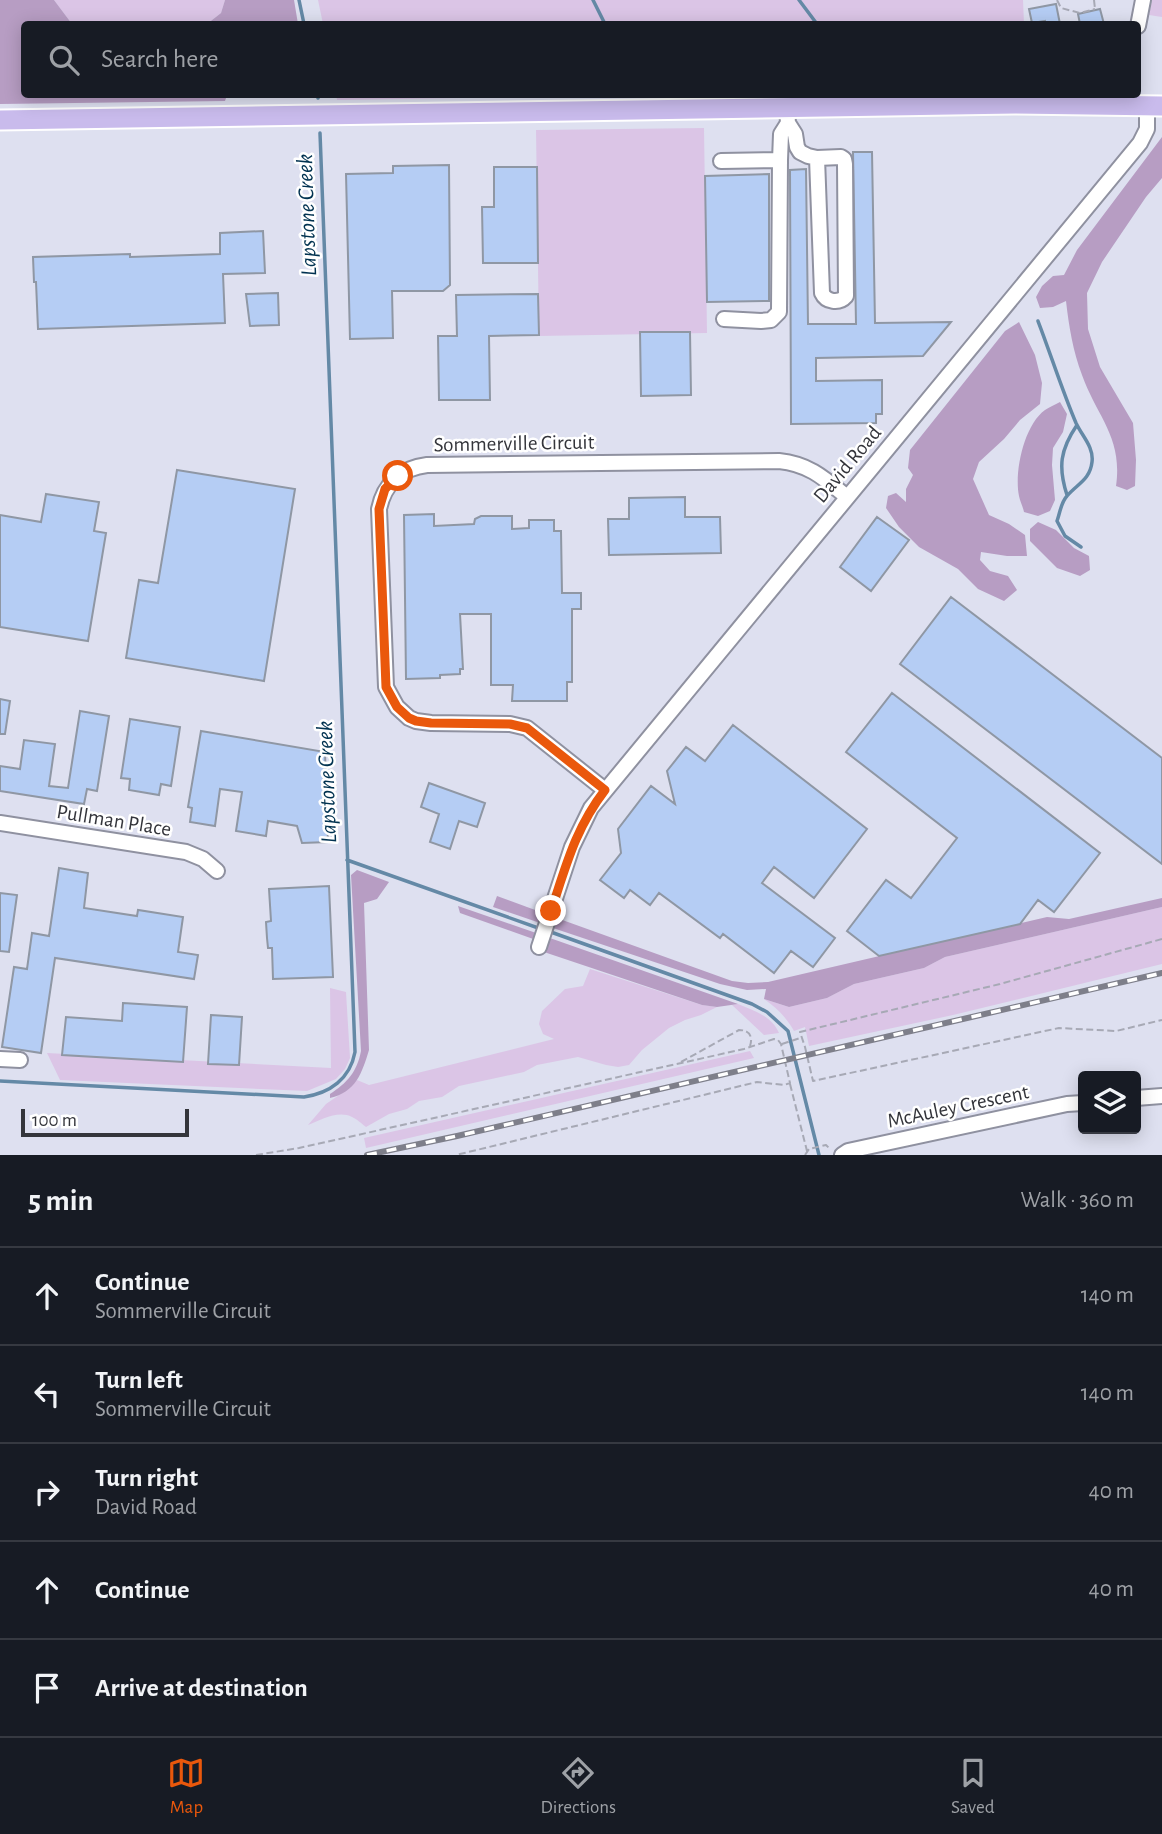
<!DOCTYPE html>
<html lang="en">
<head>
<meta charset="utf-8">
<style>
  :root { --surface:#171b24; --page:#20242c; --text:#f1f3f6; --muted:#9ea1a6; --line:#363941; --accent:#ea580c }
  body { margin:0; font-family:"Alegreya Sans",sans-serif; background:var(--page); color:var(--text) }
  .controls { position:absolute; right:21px; bottom:21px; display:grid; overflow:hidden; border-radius:7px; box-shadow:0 4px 18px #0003 }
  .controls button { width:63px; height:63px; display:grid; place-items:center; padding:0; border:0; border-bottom:2px solid var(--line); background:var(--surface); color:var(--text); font:35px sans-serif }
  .scale { position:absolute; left:21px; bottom:18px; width:168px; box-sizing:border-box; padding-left:7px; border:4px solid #34353b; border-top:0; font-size:19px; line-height:24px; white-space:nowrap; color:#34353b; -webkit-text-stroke:5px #fff; paint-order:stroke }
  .stop { position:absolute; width:21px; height:21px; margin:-16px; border:5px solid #ea580c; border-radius:50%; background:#fff }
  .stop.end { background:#ea580c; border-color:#fff; box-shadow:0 2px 7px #0008 }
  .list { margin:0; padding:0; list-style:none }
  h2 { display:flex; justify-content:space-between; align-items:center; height:91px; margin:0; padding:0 28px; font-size:30px }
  h2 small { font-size:23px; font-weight:400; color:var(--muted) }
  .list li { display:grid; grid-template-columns:46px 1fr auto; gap:21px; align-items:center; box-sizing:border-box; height:98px; padding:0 28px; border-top:2px solid var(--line) }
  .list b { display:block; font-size:26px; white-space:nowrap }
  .list p { margin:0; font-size:23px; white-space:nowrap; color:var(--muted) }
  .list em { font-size:23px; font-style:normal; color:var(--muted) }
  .icon { flex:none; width:38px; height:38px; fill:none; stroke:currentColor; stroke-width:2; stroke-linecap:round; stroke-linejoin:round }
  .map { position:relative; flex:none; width:1162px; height:1155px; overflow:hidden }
  .search { position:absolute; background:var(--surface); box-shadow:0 4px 18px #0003; left:21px; right:21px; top:21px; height:77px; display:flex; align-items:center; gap:18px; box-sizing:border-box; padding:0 24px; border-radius:7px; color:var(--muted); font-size:26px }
  .sheet { height:581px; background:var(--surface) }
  nav { display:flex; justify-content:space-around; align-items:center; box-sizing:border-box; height:98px; border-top:2px solid var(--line); background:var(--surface); font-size:19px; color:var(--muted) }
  nav a { display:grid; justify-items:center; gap:4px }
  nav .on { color:var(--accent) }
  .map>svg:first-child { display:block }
  .green { fill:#dbc5e6 }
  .forest { fill:#b79dc3 }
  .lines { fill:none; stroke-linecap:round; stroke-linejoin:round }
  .stream { stroke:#6489a6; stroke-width:3.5 }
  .building { fill:#b5cdf4; stroke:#8f97a4; stroke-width:2 }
  .minor-casing { stroke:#8f91a0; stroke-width:18 }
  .major-casing { stroke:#fff; stroke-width:23 }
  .path { stroke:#a7a9b5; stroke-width:2; stroke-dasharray:7 3.5; stroke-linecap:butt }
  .minor { stroke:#fff; stroke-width:14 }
  .major { stroke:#c9bbec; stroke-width:19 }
  .rail-casing { stroke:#7e7f8a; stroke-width:6 }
  .rail { stroke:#fff; stroke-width:3.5; stroke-dasharray:10; stroke-linecap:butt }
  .route { stroke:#ea580c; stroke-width:9 }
  .labels { text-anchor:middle; stroke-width:5; stroke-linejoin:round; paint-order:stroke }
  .street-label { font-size:21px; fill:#34353b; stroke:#fff }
  .water-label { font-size:23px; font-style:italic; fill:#003250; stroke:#fff }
</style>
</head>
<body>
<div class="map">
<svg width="1162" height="1155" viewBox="0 0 1162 1155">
  <rect width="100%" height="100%" fill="#dee0f0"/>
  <path class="green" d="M 54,0 L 225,0 L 221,13 L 207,24 L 72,24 Z
    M 318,0 L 1023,0 L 1024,24 L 323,24 Z
    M 1152,0 L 1162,0 L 1162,17 L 1149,15 Z
    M 336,95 L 336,94 L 644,95 L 337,100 Z
    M 704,128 L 707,333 L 539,336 L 536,130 Z
    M 1162,907 L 1162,964 L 953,1015 L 809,1046 L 805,1027 L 794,1031 C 786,1017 777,1008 764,999 L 789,1007 L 827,998 L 854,984 L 924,968 L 945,957 Z
    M 590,969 L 702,1005 L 717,1007 L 701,1015 L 685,1020 L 669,1028 L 642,1050 L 629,1065 L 618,1067 L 606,1065 L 578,1057 L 537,1065 L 524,1072 L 459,1086 L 442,1097 L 419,1101 L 407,1109 L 389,1114 L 366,1127 C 362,1124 357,1119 352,1117 C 338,1110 321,1120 308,1125 L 326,1104 L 348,1089 L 357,1080 L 369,1085 L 554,1039 L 543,1034 L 539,1024 L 542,1011 L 565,989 L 583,986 Z
    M 330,988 L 346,992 L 350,1058 L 345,1069 L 336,1079 L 307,1091 L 60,1080 L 47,1053 L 331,1068 Z
    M 738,1004 C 754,1011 772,1016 779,1033 L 764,1035 L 732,1005 Z
    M 750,1051 L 754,1058 L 366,1148 L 364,1138 Z"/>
  <path class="forest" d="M 0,0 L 54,0 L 72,24 L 24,24 L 24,94 L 227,95 L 225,101 L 0,104 Z
    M 225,0 L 294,0 L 298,24 L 207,24 L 221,13 Z
    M 1162,137 L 1162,178 L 1146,197 L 1102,262 L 1087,293 L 1088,329 L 1100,367 L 1133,423 L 1136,460 L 1135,486 L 1127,490 L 1116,486 C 1123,437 1097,417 1082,375 C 1073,351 1069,327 1066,301 L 1053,307 L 1040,308 L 1036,297 L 1042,286 L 1053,276 L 1064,275 L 1077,250 Z
    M 1019,322 L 1035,355 L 1042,383 L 1040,404 L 1020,420 L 1004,439 L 979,462 L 973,479 L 989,515 L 1009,524 L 1025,535 L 1027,556 L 1007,556 L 981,552 L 980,560 L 990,571 L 1008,576 L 1017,590 L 1004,601 L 978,589 L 958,569 L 919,547 L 899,527 L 886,508 L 888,496 L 896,493 L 906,502 L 906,489 L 913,475 L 908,468 L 910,450 L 1005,331 Z
    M 1060,402 L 1067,414 L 1063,432 L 1053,448 L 1052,465 L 1055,500 L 1050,511 L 1038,516 L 1024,512 C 1023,507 1020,501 1019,496 C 1014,472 1024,425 1045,410 C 1049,407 1055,405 1060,402 Z
    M 1038,522 L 1056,530 L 1074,548 L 1089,556 L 1090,570 L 1080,576 L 1057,568 L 1030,541 L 1030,529 Z
    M 357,870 L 389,882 L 377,899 L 364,903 L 369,1050 C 362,1073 356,1092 330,1098 L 330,1094 C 347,1083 357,1072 361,1051 L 351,875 Z
    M 497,896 L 546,914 L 543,924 L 493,907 Z
    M 1162,898 L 1162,907 L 945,957 L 924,968 L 854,984 L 827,998 L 789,1007 L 764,999 L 766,989 L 747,990 L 720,984 L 550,927 L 554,917 L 732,981 L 748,983 L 768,982 L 1047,917 L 1069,919 Z
    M 458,906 L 539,934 L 536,940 L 460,913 Z
    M 547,937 L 738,1004 L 717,1007 L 702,1005 L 541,951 Z"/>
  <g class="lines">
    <path class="stream" d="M 299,0 L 304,24
      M 593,0 L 605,24
      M 799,0 L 817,24
      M 317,94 L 318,98
      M 1038,321 C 1051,355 1062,390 1076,423 C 1082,436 1094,447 1092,462 C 1090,480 1077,484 1067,496 C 1061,502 1060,513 1057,521 L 1065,536 L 1081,547
      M 1067,495 C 1058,467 1060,450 1077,425
      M 347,860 L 541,929
      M 548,931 L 752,1004 L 767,1012 L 788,1031 L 819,1155
      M 0,1081 L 304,1097 C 330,1093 350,1079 355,1052 L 320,133"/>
  </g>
  <path class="building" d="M 1056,4 L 1060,24 L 1045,24 L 1045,21 L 1032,23 L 1029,9 Z
    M 1100,9 L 1104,24 L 1080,24 L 1078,14 Z
    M 853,152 L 872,152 L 875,323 L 951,322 L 923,356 L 816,358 L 816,381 L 882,380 L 882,414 L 876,414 L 876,423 L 791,424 L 790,170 L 806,169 L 808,324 L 856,324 Z
    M 449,165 L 450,285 L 443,291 L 392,291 L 393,338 L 350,339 L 346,174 L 393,173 L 393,166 Z
    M 494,167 L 537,167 L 538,263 L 483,263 L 482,207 L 494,207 Z
    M 769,174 L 769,301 L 707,302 L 705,176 Z
    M 263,231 L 265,273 L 223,274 L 225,323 L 38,329 L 36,282 L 34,282 L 33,257 L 130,254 L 130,257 L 220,254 L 220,233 Z
    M 278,293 L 279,325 L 250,326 L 246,294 Z
    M 538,294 L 539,335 L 489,336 L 490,400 L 439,400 L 438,336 L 457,336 L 456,295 Z
    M 640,332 L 690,332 L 691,395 L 641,396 Z
    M 177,470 L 295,489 L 264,681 L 126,658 L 139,580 L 158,583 Z
    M 46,494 L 99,502 L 94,531 L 106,533 L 88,641 L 0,627 L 0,515 L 41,522 Z
    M 685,497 L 685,517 L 720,517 L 721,553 L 609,555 L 608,519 L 629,519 L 629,498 Z
    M 434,514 L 434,526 L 474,524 L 475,519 L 481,516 L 512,516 L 512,529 L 529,528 L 529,520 L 554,520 L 554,531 L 561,531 L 562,593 L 581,593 L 581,609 L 572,609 L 572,682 L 567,682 L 567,701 L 512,701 L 513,685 L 491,685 L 491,614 L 460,614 L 463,669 L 460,669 L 460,674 L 440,675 L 440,678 L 406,679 L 404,515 Z
    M 877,517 L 909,540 L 871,591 L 840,567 Z
    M 951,597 L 1162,758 L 1162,864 L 900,664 Z
    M 892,693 L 1100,853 L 1054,912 L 1038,900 L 1020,924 L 879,956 L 847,931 L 886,880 L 911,898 L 957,838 L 846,752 Z
    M 0,699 L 10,701 L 5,734 L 0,734 Z
    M 80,711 L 109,716 L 97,791 L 87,789 L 84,804 L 0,791 L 0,766 L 20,769 L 24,740 L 55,744 L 49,786 L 68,788 Z
    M 130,719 L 180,727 L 171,786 L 161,784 L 159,795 L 129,790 L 130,779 L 121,778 Z
    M 733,725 L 867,829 L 814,898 L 774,867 L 762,883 L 835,938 L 813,967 L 791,951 L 774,973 L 723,934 L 720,938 L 659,893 L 650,905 L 630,890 L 624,898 L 600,880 L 621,853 L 618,829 L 651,786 L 675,804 L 667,771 L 686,747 L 705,761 Z
    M 201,731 L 325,752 L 328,842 L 302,843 L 297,826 L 268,821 L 266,836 L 236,831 L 242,792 L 220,789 L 215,826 L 190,822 L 192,808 L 188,807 Z
    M 429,783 L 485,803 L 477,827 L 459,821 L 450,849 L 430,842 L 439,814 L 421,807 Z
    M 59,868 L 88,873 L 84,908 L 137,916 L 138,910 L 183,917 L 178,952 L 198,955 L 194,979 L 55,958 L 41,1053 L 2,1047 L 14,967 L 27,969 L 32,933 L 49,936 Z
    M 329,886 L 333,977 L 273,979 L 272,948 L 268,948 L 267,938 L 266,922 L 271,921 L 269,889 Z
    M 0,893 L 17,895 L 9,952 L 0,951 Z
    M 123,1003 L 187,1007 L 183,1062 L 62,1055 L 66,1017 L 122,1021 Z
    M 211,1015 L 242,1017 L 239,1065 L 208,1064 Z"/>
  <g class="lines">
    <g class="minor-casing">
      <path id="minor" d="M 1138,26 L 1143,0
        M 787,108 L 788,123 L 795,134 L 797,147 L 800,152 L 808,156 L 817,158 L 841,157 L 844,159 L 845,164 L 846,296 C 839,304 826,302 822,293 L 817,158
        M 721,161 L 780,160 L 781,134 L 788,123
        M 724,319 L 761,321 L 771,320 L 779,312 L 780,160
        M 605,790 L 527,728 L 510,724 L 431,723 L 416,721 L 409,718 L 397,707 L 386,687 L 379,509 C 384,484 401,468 427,465 L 779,461 C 809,464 824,478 847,497
        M 0,823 L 186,852 L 203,859 L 217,871
        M 539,947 L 572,847 L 591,808 L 1140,143 L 1147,129 L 1147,106
        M 0,1059 L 20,1060
        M 1136,1098 L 1162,1096
        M 842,1155 L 848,1151 L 1067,1104 L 1083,1103"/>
    </g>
    <g class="major-casing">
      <path id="major" d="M 0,120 L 1015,104 L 1162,106"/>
    </g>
    <path class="path" d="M 1057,0 L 1061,8 L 1080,13 L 1095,9
      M 1094,0 L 1095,9
      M 1162,939 L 1000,984 L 800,1032 L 805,1047 L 813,1081 L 1059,1028 L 1116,1031 L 1162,1020
      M 782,1044 L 800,1038
      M 681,1062 L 739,1030 C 750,1030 753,1037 750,1046
      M 790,1084 L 807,1151
      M 256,1155 L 299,1148 L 744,1049 L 774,1039 L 778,1040 L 781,1044 L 790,1083 L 784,1085 L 757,1082 L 456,1155
      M 805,1155 L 809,1149 L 826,1145 L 830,1149"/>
    <use href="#minor" class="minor"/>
    <use href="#major" class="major"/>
    <g class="rail-casing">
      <path id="rail" d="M 367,1155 L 457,1136 L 1162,973"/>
    </g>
    <use href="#rail" class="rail"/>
  </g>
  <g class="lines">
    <path class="route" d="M 398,476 L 385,489 L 379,509 L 386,687 L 397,707 L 409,718 L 416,721 L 431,723 L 510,724 L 527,728 L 605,790 C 575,829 566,866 551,911"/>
  </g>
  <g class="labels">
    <g class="street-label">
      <text transform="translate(514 443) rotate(-1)" y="7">Sommerville Circuit</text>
      <text transform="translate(847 464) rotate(-50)" y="7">David Road</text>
      <text transform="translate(114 820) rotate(9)" y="7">Pullman Place</text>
      <text transform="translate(958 1106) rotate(-12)" y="7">McAuley Crescent</text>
    </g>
    <g class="water-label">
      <text transform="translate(306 215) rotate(-92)" y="8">Lapstone Creek</text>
      <text transform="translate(326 782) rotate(-92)" y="8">Lapstone Creek</text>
    </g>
  </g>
</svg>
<div class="controls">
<button><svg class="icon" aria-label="layers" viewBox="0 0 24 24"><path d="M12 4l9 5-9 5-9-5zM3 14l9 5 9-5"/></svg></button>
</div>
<div class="scale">100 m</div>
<div class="stop" style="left:398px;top:476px"></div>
<div class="stop end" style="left:551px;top:911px"></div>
<div class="search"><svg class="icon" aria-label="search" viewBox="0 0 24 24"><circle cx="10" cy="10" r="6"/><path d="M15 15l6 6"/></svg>Search here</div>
</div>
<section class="sheet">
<h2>5 min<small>Walk · 360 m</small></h2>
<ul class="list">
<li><svg class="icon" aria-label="ahead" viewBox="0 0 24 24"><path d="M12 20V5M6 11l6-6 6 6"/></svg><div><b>Continue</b><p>Sommerville Circuit</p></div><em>140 m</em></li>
<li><svg class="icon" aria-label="left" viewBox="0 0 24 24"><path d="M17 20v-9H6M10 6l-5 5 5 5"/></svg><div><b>Turn left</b><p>Sommerville Circuit</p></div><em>140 m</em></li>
<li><svg class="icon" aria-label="right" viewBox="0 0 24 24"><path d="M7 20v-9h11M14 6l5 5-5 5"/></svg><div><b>Turn right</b><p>David Road</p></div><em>40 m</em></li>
<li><svg class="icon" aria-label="ahead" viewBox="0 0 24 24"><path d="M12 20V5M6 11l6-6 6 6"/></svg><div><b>Continue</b></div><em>40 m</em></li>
<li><svg class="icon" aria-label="arrive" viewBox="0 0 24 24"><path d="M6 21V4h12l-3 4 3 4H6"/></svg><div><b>Arrive at destination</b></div></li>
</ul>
</section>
<nav>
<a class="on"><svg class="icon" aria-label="map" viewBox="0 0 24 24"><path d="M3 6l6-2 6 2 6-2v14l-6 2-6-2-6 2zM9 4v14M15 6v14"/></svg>Map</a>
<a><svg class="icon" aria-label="directions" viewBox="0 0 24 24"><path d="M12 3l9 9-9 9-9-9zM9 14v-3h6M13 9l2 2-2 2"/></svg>Directions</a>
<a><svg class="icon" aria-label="saved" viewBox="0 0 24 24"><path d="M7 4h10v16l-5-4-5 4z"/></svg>Saved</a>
</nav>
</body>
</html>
